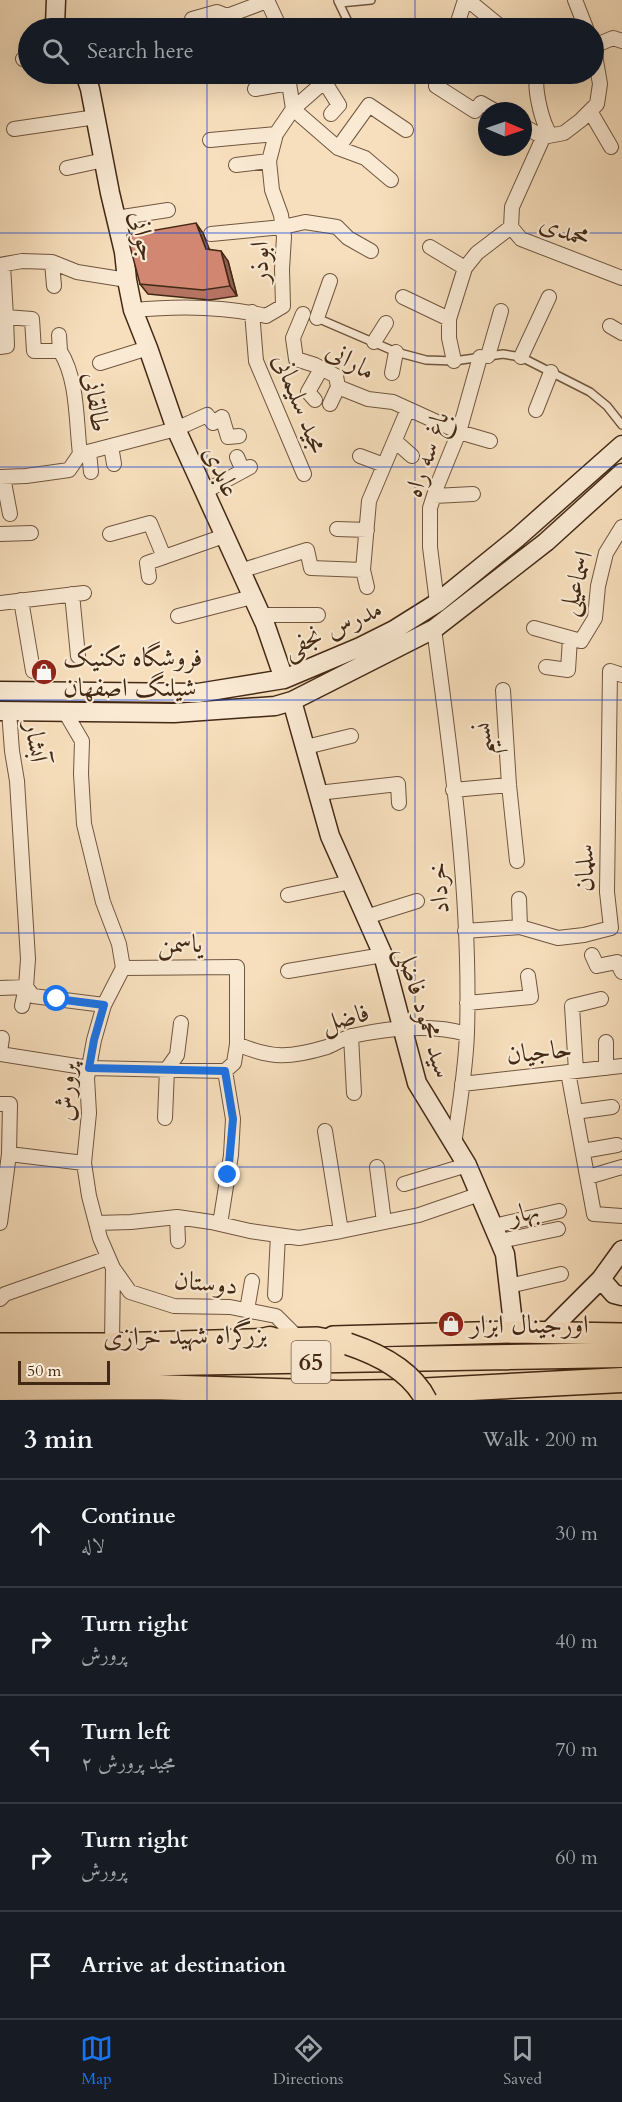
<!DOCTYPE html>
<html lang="en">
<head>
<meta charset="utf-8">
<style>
  :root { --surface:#171b24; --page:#242831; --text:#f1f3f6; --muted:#9ea1a6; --line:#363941; --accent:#1a73e8 }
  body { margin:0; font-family:Cardo,Amiri,serif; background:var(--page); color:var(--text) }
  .compass { position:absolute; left:478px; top:102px; width:54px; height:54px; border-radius:50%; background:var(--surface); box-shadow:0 6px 24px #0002; rotate:92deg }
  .scale { position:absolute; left:18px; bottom:15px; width:92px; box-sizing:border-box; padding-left:6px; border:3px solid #432915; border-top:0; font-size:16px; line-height:21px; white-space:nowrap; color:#432915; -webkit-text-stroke:4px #faead4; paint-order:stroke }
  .stop { position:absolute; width:18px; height:18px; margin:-14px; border:4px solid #1a73e8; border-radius:50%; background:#fff }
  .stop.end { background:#1a73e8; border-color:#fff; box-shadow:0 2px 6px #0008 }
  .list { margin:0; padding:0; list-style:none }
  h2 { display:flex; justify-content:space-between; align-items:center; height:78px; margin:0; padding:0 24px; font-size:26px }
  h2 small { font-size:20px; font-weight:400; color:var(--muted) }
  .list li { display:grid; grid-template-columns:39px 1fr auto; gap:18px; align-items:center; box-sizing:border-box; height:108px; padding:0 24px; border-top:2px solid var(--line) }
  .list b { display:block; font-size:22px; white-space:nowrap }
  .list p { margin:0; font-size:20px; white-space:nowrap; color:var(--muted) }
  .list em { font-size:20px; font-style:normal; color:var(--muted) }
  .icon { flex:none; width:33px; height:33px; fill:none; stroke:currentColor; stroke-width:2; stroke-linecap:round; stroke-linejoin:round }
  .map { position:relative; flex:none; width:622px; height:1400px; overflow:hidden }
  .search { position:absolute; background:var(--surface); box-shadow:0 6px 24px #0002; left:18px; right:18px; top:18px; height:66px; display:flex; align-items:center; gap:15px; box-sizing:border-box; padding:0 21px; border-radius:33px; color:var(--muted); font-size:22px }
  .sheet { height:618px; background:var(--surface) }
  nav { display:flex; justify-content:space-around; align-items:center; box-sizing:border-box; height:84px; border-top:2px solid var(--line); background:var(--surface); font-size:16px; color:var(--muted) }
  nav a { display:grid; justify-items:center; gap:3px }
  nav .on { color:var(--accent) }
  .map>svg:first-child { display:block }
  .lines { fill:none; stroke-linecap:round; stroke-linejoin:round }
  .lane-casing { stroke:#70563f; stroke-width:10 }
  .street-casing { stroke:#70563f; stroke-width:16 }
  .secondary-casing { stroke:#432915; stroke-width:21 }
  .primary-casing { stroke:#432915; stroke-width:24 }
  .highway-casing { stroke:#432915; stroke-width:27 }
  .lane { stroke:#faead4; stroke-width:7 }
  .street { stroke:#faead4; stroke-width:14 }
  .secondary { stroke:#faead4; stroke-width:18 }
  .primary { stroke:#f7dfbd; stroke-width:21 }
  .highway { stroke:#f7dfbd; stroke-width:24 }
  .primary-bridge-casing { stroke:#432915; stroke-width:24; stroke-linecap:butt }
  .primary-bridge { stroke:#f7dfbd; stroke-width:21 }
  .wall { fill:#b57462; stroke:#432915; stroke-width:1.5 }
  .shaded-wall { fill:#935e50; stroke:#432915; stroke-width:1.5 }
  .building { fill:#d28772; stroke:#432915; stroke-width:1.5 }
  .route { stroke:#1a73e8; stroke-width:8 }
  .grid { fill:none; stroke:#1d4ed8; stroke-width:1.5; stroke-opacity:0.55 }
  .labels { text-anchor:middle; stroke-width:4.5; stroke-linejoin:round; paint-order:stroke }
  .shield { fill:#faead4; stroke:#7a634e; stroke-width:1.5 }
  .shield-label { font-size:24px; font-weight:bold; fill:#432915 }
  .street-label { font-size:26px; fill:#432915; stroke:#faead4 }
  .poi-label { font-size:26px; fill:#432915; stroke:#faead4; text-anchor:start }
</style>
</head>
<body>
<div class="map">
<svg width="622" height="1400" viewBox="0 0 622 1400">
  <rect width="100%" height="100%" fill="#f7dfbd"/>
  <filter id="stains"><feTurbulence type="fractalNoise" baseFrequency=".00333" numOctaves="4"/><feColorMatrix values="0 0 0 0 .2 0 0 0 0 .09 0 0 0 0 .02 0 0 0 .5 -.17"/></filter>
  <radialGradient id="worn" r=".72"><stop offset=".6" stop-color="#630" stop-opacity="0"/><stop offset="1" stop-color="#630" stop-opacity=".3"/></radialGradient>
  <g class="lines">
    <g class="lane-casing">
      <path id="lane" d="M 338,1 L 351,28
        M 340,3 L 371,0
        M 317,318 L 396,352 L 426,360 L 454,361 L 503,354 L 521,357 L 590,392 L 607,406 L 622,425"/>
    </g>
    <g class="street-casing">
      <path id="street" d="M 267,0 L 280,28
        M 468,0 L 502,28
        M 575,0 L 586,28
        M 194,28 L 192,19 L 217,12 L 227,16 L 267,1
        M 456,28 L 465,0
        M 594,46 L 613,38 L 622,41
        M 23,59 L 28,58
        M 333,74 L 293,109 L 338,148 L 365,158 L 391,180
        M 538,74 C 533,85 541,117 547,129 L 512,207 L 511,227 L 521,239 L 622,278
        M 324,81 L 339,105 L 331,114
        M 436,86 L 475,111 L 481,103 L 495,111
        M 255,89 L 289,83
        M 590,111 L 611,147
        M 523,126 L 543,137 L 564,133 L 581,120 L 597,104 L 600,84 L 594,49
        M 14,129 L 96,117
        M 210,140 L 276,134
        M 338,148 L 369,105 L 406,130
        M 236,165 L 269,161
        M 67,168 L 104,160
        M 116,218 L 168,210
        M 211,234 L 283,227 L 305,222 L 337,227 L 348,238 L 371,251
        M 430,247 L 465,268
        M 52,262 L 54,286
        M 0,265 L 22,261 L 52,262 L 77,272 L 127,280
        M 3,265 L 6,317 L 32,319 L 34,351 L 60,351 C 78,379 76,422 80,454
        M 403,297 L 449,319
        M 133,310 C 176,306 224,306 266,316 L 283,306 L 282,269 L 284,237 L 281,215 L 272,190 L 269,161 L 276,134 L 293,109 L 289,83 L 283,74
        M 252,312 L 256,361 L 304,474
        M 303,314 L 293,338 L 296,359 L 315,365 L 336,376 L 338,387 L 368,399 L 393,402 L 459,432 L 490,441
        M 317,318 L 330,281
        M 610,326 L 622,333
        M 59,335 L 60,351
        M 374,342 L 386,323
        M 0,347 L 7,346 L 6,317
        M 488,356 L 501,311
        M 521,357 L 549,297
        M 454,361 L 449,338 L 449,319 L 465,268 L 477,253 L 511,227
        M 100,363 L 148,348
        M 392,373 L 396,352
        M 315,400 L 308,392 L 321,369
        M 330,404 L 338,387
        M 536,410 L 551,372
        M 395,441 L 412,456
        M 111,446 L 114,464
        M 89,452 L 91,472
        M 80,454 L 176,429 L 207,415 L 213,423 L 222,417 L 228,437 L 239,436
        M 360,456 L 384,465
        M 237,457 L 243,471
        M 0,477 L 26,476 L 69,470 L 80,454
        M 3,477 L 10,514
        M 204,492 L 250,467
        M 434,496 L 473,494
        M 337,529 L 367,530
        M 0,534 L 31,533
        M 110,534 L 150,523 L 164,557
        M 240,571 L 307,550 L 311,568 L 363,570
        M 149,577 L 147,563 L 224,536
        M 367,587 L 363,570 L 369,501 L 408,409
        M 72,594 L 78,656
        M 21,600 L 33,671
        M 0,603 L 84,593
        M 437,603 L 430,547 L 430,508 L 437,486 L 459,432 L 480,357
        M 261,615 L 318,615
        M 178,616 L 252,597
        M 534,628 L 581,641 L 595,618 L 598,586 L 606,553 L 622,527
        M 434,629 C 452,762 471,898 467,1032 C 466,1069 459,1107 454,1145
        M 546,667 L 568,670 L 570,638
        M 503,690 L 509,785 L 517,861
        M 9,711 L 12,751 L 17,781 L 28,959 L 26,987 L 22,1006
        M 65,712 L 82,741 L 81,774 L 84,824 L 103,902 L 119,944 L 123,968 L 104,1005 L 94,1040 L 87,1078 L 89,1113 L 84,1163 L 89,1196 L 100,1238 L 113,1268 L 112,1344
        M 306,747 L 351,736
        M 453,790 L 509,785
        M 318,793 L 398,784 L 399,803
        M 288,895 L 351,882
        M 519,899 L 520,927
        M 366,917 L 417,901
        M 465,931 L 520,927 L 558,938 L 584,935 L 611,928 L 607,892 L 610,671 L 622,675
        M 592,955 L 597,966 L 617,962 L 622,972
        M 123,968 L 237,967 L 237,1044 L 234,1063 L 225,1071 L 233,1119 L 231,1155 L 220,1224
        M 288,971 L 383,955
        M 0,988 L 26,987 L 33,996 L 104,1005
        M 467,1003 L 531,997 L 528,976
        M 351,1036 L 354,1093
        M 237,1044 C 272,1059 290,1058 327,1047 C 335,1044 343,1038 352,1036 C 388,1028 432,1024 467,1034
        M 0,1052 L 2,1038
        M 0,1054 L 89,1068 L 225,1071
        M 606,1068 L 606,1042
        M 576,1071 L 572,1006 L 601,999
        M 568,1072 L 594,1214 L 622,1216
        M 462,1084 L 622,1066
        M 0,1104 L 10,1104 L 9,1154 L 84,1163
        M 575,1112 L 612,1107
        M 165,1118 L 167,1069 L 177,1055 L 181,1023
        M 325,1131 L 341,1231
        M 583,1151 L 617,1145
        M 377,1167 L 384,1222
        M 588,1177 L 622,1167
        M 404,1184 L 467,1165
        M 177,1217 L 178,1241
        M 0,1223 L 9,1154
        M 96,1223 L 131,1222 L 177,1217 L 211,1222 L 250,1231 L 299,1238 L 341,1231 L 419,1215 L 480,1194
        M 494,1226 L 559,1211
        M 500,1241 L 558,1229
        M 113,1268 L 130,1292 L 174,1306 L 230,1307 L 276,1316 L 298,1338
        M 509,1286 L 561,1274
        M 275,1295 L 278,1235
        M 0,1299 L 5,1294 L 108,1258
        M 247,1310 L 252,1281"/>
    </g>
    <g class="secondary-casing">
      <path id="secondary" d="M 56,0 L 55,25 L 58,28
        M 85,74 L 90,89 L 110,193 L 124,252 L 127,280 L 133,310 L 148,348 L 176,429 L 265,624 L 284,679
        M 0,691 L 198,693 L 284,679 L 360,647 L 394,630 L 437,603 L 517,538 L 622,445
        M 292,701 L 330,836 L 383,955 L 417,1083 L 467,1165 L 505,1254 L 514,1332
        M 0,711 L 174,713 L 275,706 L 292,701 L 434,629 L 546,542 L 622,473
        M 601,1279 L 614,1294 L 622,1296
        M 547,1333 L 601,1279 L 622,1250"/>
    </g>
    <g class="primary-casing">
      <path id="primary" d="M 333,1337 L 514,1332 L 622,1334
        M 0,1344 L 112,1344 L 317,1338 L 348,1344"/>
    </g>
    <g class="highway-casing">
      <path id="highway" d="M 211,1351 L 221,1351 L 270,1339
        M 0,1366 L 622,1355
        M 0,1388 L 153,1387 L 339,1393 L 397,1392 L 622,1380"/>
    </g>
    <use href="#lane" class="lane"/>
    <use href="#street" class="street"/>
    <use href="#secondary" class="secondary"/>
    <use href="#primary" class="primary"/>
    <use href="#highway" class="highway"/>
    <g class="primary-bridge-casing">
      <path id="primary-bridge" d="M 348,1344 C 378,1354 411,1370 426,1400"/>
    </g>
    <use href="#primary-bridge" class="primary-bridge"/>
  </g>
  <path class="wall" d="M 203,233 L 209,249 L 228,261 L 237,296 L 210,300 L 148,294 L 140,284 Z"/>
  <path class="shaded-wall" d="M 196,223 L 203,233 L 213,259 L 206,249 Z
    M 221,251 L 228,261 L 237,296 L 230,286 Z"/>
  <path class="building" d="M 196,223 L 206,249 L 221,251 L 230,286 L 203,290 L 140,284 L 127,235 Z"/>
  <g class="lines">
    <path class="route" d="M 57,999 L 104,1005 L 94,1040 L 89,1068 L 225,1071 L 233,1119 L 228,1175"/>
  </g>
  <path class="grid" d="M 207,0 L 207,28M 415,0 L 415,28M 207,74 L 207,1400M 415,74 L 415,1400M 0,233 L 622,233M 0,467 L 622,467M 0,700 L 622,700M 0,933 L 622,933M 0,1167 L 622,1167"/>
  <defs>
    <g id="shop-disc" transform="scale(1.35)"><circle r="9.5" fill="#8f2418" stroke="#faead4"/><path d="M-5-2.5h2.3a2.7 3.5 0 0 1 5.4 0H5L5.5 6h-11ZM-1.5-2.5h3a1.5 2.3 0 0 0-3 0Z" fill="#fff"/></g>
  </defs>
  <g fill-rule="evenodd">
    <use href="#shop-disc" x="44" y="672"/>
    <use href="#shop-disc" x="451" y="1324"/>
  </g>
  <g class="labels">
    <rect class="shield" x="291.5" y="1341" width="39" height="42" rx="4.5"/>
    <g class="shield-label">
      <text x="311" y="1370">65</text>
    </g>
    <g class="street-label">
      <text transform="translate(565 230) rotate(22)" y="9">محمدی</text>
      <text transform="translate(144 236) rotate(79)" y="9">جوانی</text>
      <text transform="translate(259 262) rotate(-90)" y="9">ابوذر</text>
      <text transform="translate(351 360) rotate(30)" y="9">مارانی</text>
      <text transform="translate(97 402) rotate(82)" y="9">طالقانی</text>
      <text transform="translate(301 403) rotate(68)" y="9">مجید سلیمانی</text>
      <text transform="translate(426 454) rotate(-71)" y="9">باغ سه راه</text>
      <text transform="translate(222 471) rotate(66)" y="9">عابدی</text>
      <text transform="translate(575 583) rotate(-74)" y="9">اسماعیلی</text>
      <text transform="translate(332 628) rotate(-24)" y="9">مدرس نجفی</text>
      <text transform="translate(482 739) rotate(-93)" y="9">نسیم</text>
      <text transform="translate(37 742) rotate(83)" y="9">آبشار</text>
      <text transform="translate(584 868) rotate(-90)" y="9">سلمان</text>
      <text transform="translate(438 888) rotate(-94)" y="9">خرداد</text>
      <text x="180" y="952">یاسمن</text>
      <text transform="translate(425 1012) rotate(73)" y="9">سید محمود فاضلی</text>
      <text transform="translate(345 1017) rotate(-14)" y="9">فاضل</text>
      <text transform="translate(539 1051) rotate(-6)" y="9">حاجیان</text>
      <text transform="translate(65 1092) rotate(-87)" y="9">پرورش</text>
      <text transform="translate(524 1212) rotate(-12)" y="9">بهار</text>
      <text transform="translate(206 1282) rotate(6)" y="9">دوستان</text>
      <text transform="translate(185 1335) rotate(-1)" y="9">بزرگراه شهید خرازی</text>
    </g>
    <g class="poi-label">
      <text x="63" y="666">فروشگاه تکنیک<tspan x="63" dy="30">شیلنگ اصفهان</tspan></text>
      <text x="470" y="1333">اورجینال ابزار</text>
    </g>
  </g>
  <rect width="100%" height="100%" filter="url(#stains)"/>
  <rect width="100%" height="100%" fill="url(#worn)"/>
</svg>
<svg class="compass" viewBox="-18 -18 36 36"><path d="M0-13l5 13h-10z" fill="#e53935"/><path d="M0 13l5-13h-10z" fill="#9ea1a6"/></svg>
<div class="scale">50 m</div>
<div class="stop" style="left:57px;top:999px"></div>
<div class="stop end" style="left:228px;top:1175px"></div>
<div class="search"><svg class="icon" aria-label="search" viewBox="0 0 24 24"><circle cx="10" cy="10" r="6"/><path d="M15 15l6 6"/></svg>Search here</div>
</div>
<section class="sheet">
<h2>3 min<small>Walk · 200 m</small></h2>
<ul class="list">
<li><svg class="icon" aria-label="ahead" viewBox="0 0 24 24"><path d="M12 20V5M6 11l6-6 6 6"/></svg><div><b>Continue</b><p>لاله</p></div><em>30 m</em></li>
<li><svg class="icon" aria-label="right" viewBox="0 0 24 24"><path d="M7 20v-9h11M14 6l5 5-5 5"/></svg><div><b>Turn right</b><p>پرورش</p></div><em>40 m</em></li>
<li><svg class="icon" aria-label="left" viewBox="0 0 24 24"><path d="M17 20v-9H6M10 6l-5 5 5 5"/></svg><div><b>Turn left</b><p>مجید پرورش ۲</p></div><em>70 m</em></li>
<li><svg class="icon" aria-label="right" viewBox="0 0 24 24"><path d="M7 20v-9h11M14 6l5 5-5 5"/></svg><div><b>Turn right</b><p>پرورش</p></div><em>60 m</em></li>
<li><svg class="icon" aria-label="arrive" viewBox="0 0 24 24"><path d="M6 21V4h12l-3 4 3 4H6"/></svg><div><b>Arrive at destination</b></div></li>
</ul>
</section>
<nav>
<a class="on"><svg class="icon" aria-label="map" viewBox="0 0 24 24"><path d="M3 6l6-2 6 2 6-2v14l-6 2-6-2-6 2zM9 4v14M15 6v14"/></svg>Map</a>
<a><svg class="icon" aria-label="directions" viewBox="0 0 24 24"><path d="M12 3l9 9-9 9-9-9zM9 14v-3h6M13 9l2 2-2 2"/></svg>Directions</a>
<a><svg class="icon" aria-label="saved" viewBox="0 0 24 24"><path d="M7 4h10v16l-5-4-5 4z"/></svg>Saved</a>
</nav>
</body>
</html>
